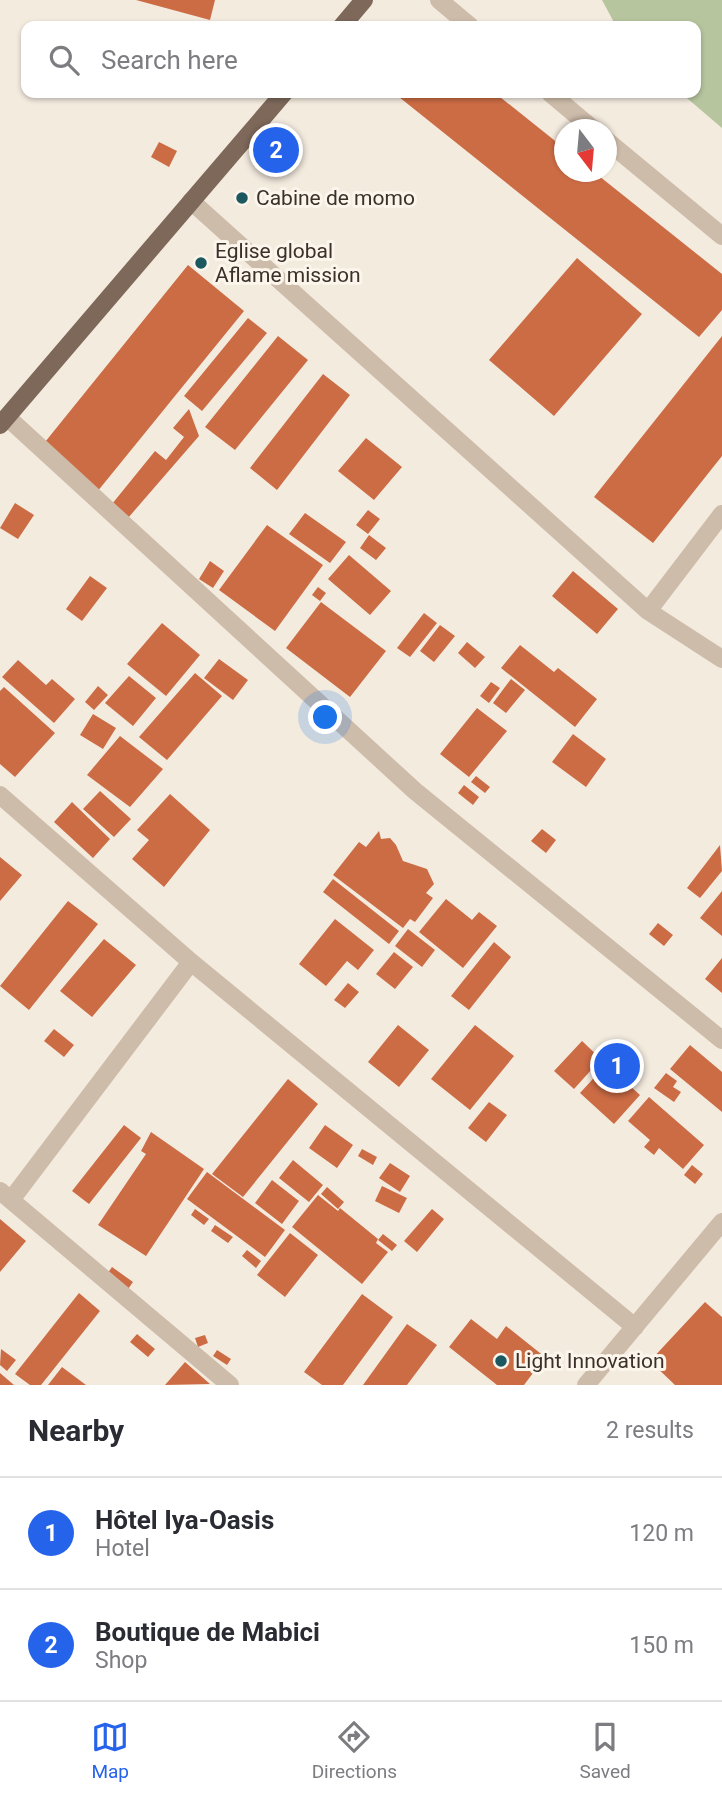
<!DOCTYPE html>
<html lang="en">
<head>
<meta charset="utf-8">
<style>
  :root { --surface:#fff; --page:#f2f2f3; --text:#2b2b33; --muted:#7c7c81; --line:#e1e1e2; --accent:#2563eb }
  body { margin:0; font-family:Roboto,sans-serif; background:var(--page); color:var(--text) }
  .compass { position:absolute; left:554px; top:119px; width:63px; height:63px; border-radius:50%; background:var(--surface); box-shadow:0 2px 5px #0004; rotate:164deg }
  .you { position:absolute; left:326px; top:718px; width:24px; height:24px; margin:-18px; border:5px solid #fff; border-radius:50%; background:#1a73e8; box-shadow:0 0 0 10px #1a73e833 }
  .badge { display:grid; place-items:center; width:46px; height:46px; border-radius:50%; background:var(--accent); color:#fff; font-size:23px; font-weight:700 }
  .pin { position:absolute; translate:-50% -50%; border:4px solid #fff; box-shadow:0 2px 7px #0006 }
  .list { margin:0; padding:0; list-style:none }
  h2 { display:flex; justify-content:space-between; align-items:center; height:91px; margin:0; padding:0 28px; font-size:30px }
  h2 small { font-size:23px; font-weight:400; color:var(--muted) }
  .list li { display:grid; grid-template-columns:46px 1fr auto; gap:21px; align-items:center; box-sizing:border-box; height:112px; padding:0 28px; border-top:2px solid var(--line) }
  .list b { display:block; font-size:26px; white-space:nowrap }
  .list p { margin:0; font-size:23px; white-space:nowrap; color:var(--muted) }
  .list em { font-size:23px; font-style:normal; color:var(--muted) }
  .icon { flex:none; width:38px; height:38px; fill:none; stroke:currentColor; stroke-width:2; stroke-linecap:round; stroke-linejoin:round }
  .map { position:relative; flex:none; width:722px; height:1385px; overflow:hidden }
  .search { position:absolute; background:var(--surface); box-shadow:0 2px 5px #0004; left:21px; right:21px; top:21px; height:77px; display:flex; align-items:center; gap:18px; box-sizing:border-box; padding:0 24px; border-radius:14px; color:var(--muted); font-size:26px }
  .sheet { height:315px; background:var(--surface) }
  nav { display:flex; justify-content:space-around; align-items:center; box-sizing:border-box; height:98px; border-top:2px solid var(--line); background:var(--surface); font-size:19px; color:var(--muted) }
  nav a { display:grid; justify-items:center; gap:4px }
  nav .on { color:var(--accent) }
  .map>svg:first-child { display:block }
  .green { fill:#b6c59e }
  .building { fill:#cc6c45 }
  .lines { fill:none; stroke-linecap:round; stroke-linejoin:round }
  .minor { stroke:#cebcaa; stroke-width:18 }
  .tertiary { stroke:#cebcaa; stroke-width:18 }
  .primary { stroke:#7d685a; stroke-width:18 }
  .poi-dot { fill:#1c585f; stroke:#fbf5ec; stroke-width:2.5 }
  .labels { text-anchor:middle; stroke-width:6; stroke-linejoin:round; paint-order:stroke }
  .poi-label { font-size:21px; fill:#3b302a; stroke:#fbf5ec; text-anchor:start }
</style>
</head>
<body>
<div class="map">
<svg width="722" height="1385" viewBox="0 0 722 1385">
  <rect width="100%" height="100%" fill="#f4ebdf"/>
  <path class="green" d="M 602,0 L 722,0 L 722,128 L 681,93 L 696,93 L 696,26 L 616,26 Z"/>
  <path class="building" d="M 136,0 L 215,0 L 210,20 Z
    M 402,93 L 495,93 L 564,148 L 564,172 L 594,172 L 722,274 L 722,310 L 699,337 L 399,97 Z
    M 159,142 L 177,151 L 169,167 L 151,157 Z
    M 577,258 L 642,314 L 554,416 L 489,360 Z
    M 188,265 L 244,311 L 97,492 L 41,447 Z
    M 248,318 L 267,333 L 202,411 L 184,396 Z
    M 278,336 L 308,360 L 235,450 L 205,427 Z
    M 722,336 L 722,456 L 653,543 L 594,497 Z
    M 323,374 L 350,395 L 277,490 L 250,468 Z
    M 189,409 L 199,436 L 128,518 L 112,504 L 155,451 L 166,460 L 184,437 L 173,428 Z
    M 366,438 L 402,467 L 374,500 L 338,471 Z
    M 15,503 L 34,515 L 18,539 L 0,528 Z
    M 368,510 L 380,519 L 368,534 L 356,525 Z
    M 305,513 L 346,542 L 330,563 L 289,534 Z
    M 267,525 L 323,565 L 275,631 L 219,590 Z
    M 369,535 L 386,548 L 376,560 L 360,548 Z
    M 349,555 L 391,591 L 370,615 L 328,579 Z
    M 210,561 L 224,571 L 213,588 L 199,579 Z
    M 573,571 L 618,609 L 597,634 L 552,596 Z
    M 90,576 L 107,588 L 82,621 L 66,609 Z
    M 318,587 L 326,593 L 320,601 L 312,595 Z
    M 321,602 L 386,651 L 350,697 L 286,648 Z
    M 424,613 L 437,623 L 410,657 L 397,648 Z
    M 162,623 L 200,655 L 166,696 L 127,664 Z
    M 440,625 L 455,636 L 434,662 L 420,651 Z
    M 467,642 L 485,657 L 475,668 L 458,653 Z
    M 520,645 L 554,672 L 558,668 L 597,699 L 575,727 L 501,668 Z
    M 219,659 L 248,680 L 233,700 L 204,678 Z
    M 18,660 L 46,685 L 52,679 L 75,699 L 54,723 L 2,677 Z
    M 195,673 L 222,696 L 167,760 L 139,737 Z
    M 129,676 L 156,698 L 133,726 L 105,703 Z
    M 511,679 L 525,690 L 506,713 L 493,703 Z
    M 491,682 L 500,688 L 489,703 L 480,696 Z
    M 98,686 L 108,695 L 94,710 L 85,702 Z
    M 4,687 L 55,733 L 15,777 L 0,764 L 0,691 Z
    M 477,708 L 507,731 L 469,777 L 440,754 Z
    M 93,714 L 116,728 L 103,749 L 80,735 Z
    M 573,734 L 606,759 L 586,787 L 552,762 Z
    M 120,736 L 163,769 L 130,807 L 87,775 Z
    M 476,776 L 490,787 L 485,793 L 471,782 Z
    M 464,785 L 479,797 L 473,805 L 458,793 Z
    M 100,791 L 131,819 L 114,837 L 83,809 Z
    M 170,794 L 210,830 L 164,887 L 132,859 L 149,840 L 137,830 Z
    M 72,802 L 110,839 L 93,858 L 54,822 Z
    M 542,829 L 556,840 L 546,853 L 531,841 Z
    M 379,831 L 381,839 L 390,838 L 396,845 L 403,861 L 427,869 L 434,884 L 426,893 L 433,898 L 415,922 L 410,919 L 403,928 L 333,875 L 359,842 L 366,847 Z
    M 720,845 L 722,871 L 700,898 L 687,888 Z
    M 0,857 L 22,875 L 0,901 Z
    M 333,879 L 399,931 L 389,944 L 323,892 Z
    M 722,891 L 722,936 L 700,918 Z
    M 446,899 L 472,920 L 479,912 L 497,926 L 463,968 L 419,932 Z
    M 68,901 L 98,924 L 29,1010 L 0,986 Z
    M 335,919 L 374,950 L 358,970 L 347,961 L 326,986 L 299,964 Z
    M 658,923 L 673,935 L 664,946 L 649,934 Z
    M 408,929 L 435,950 L 422,967 L 395,946 Z
    M 104,939 L 136,965 L 92,1017 L 60,991 Z
    M 494,942 L 511,957 L 469,1010 L 451,996 Z
    M 394,952 L 413,967 L 395,989 L 376,974 Z
    M 722,958 L 722,993 L 705,979 Z
    M 348,983 L 359,992 L 345,1008 L 334,1000 Z
    M 398,1025 L 429,1050 L 399,1087 L 368,1062 Z
    M 475,1025 L 514,1056 L 470,1110 L 431,1079 Z
    M 54,1029 L 74,1045 L 64,1057 L 44,1041 Z
    M 582,1041 L 601,1059 L 574,1089 L 554,1071 Z
    M 690,1045 L 722,1072 L 722,1112 L 670,1069 Z
    M 613,1057 L 624,1068 L 618,1075 L 640,1095 L 614,1124 L 580,1093 Z
    M 666,1073 L 677,1081 L 673,1087 L 681,1092 L 674,1102 L 654,1088 Z
    M 288,1079 L 318,1104 L 243,1197 L 212,1174 Z
    M 649,1097 L 704,1145 L 683,1169 L 659,1148 L 654,1155 L 644,1147 L 650,1140 L 628,1121 Z
    M 489,1102 L 507,1115 L 486,1142 L 468,1128 Z
    M 124,1125 L 141,1138 L 89,1204 L 72,1191 Z
    M 325,1125 L 353,1145 L 337,1168 L 309,1148 Z
    M 151,1132 L 204,1169 L 146,1256 L 98,1225 L 146,1154 L 141,1151 Z
    M 362,1149 L 377,1157 L 373,1165 L 358,1156 Z
    M 293,1160 L 323,1185 L 309,1202 L 279,1178 Z
    M 390,1163 L 410,1176 L 400,1192 L 379,1178 Z
    M 692,1165 L 703,1174 L 695,1184 L 684,1175 Z
    M 207,1172 L 285,1230 L 265,1257 L 187,1199 Z
    M 272,1180 L 299,1201 L 282,1224 L 255,1203 Z
    M 382,1186 L 407,1198 L 399,1213 L 375,1201 Z
    M 327,1187 L 344,1202 L 338,1209 L 321,1194 Z
    M 318,1195 L 338,1211 L 340,1208 L 378,1239 L 376,1243 L 388,1252 L 362,1284 L 292,1227 Z
    M 195,1209 L 209,1219 L 204,1225 L 191,1215 Z
    M 432,1209 L 444,1219 L 417,1252 L 404,1241 Z
    M 0,1219 L 26,1241 L 0,1272 Z
    M 215,1225 L 233,1237 L 228,1243 L 211,1231 Z
    M 290,1233 L 318,1255 L 285,1297 L 257,1275 Z
    M 383,1234 L 397,1245 L 392,1251 L 378,1240 Z
    M 247,1250 L 261,1261 L 256,1268 L 242,1256 Z
    M 112,1267 L 133,1282 L 126,1292 L 105,1277 Z
    M 79,1293 L 100,1311 L 41,1385 L 30,1385 L 15,1374 Z
    M 362,1294 L 393,1317 L 343,1385 L 322,1385 L 304,1372 Z
    M 705,1302 L 722,1317 L 722,1385 L 675,1385 L 650,1361 Z
    M 471,1319 L 497,1339 L 506,1326 L 545,1357 L 524,1385 L 497,1385 L 449,1347 Z
    M 407,1324 L 437,1345 L 407,1385 L 363,1385 Z
    M 137,1334 L 155,1349 L 148,1357 L 130,1342 Z
    M 205,1335 L 208,1343 L 198,1347 L 195,1338 Z
    M 1,1349 L 16,1360 L 7,1371 L 0,1365 Z
    M 217,1350 L 231,1359 L 227,1365 L 213,1356 Z
    M 185,1362 L 210,1384 L 165,1385 Z
    M 62,1367 L 86,1385 L 48,1385 Z
    M 0,1373 L 14,1385 L 0,1385 Z"/>
  <g class="lines">
    <path class="minor" d="M 191,201 L 648,611 L 722,659
      M 7,417 L 415,791 L 722,1040
      M 648,611 L 722,514
      M 0,795 L 191,962 L 635,1327
      M 0,1191 L 230,1385
      M 11,1200 L 191,962
      M 586,1385 L 722,1222"/>
    <path class="tertiary" d="M 439,0 L 470,26
      M 550,93 L 594,130
      M 606,140 L 722,236"/>
    <path class="primary" d="M 342,26 L 364,0
      M 0,425 L 284,93"/>
  </g>
  <g class="poi-dot">
    <circle cx="242" cy="198" r="7"/>
    <circle cx="201" cy="263" r="7"/>
    <circle cx="501" cy="1361" r="7"/>
  </g>
  <g class="labels">
    <g class="poi-label">
      <text x="256" y="205">Cabine de momo</text>
      <text x="215" y="258">Eglise global<tspan x="215" dy="24">Aflame mission</tspan></text>
      <text x="515" y="1368">Light Innovation</text>
    </g>
  </g>
</svg>
<svg class="compass" viewBox="-18 -18 36 36"><path d="M0-13l5 13h-10z" fill="#e53935"/><path d="M0 13l5-13h-10z" fill="#7c7c81"/></svg>
<div class="you"></div>
<div class="pin badge" style="left:617px;top:1066px">1</div>
<div class="pin badge" style="left:276px;top:150px">2</div>
<div class="search"><svg class="icon" aria-label="search" viewBox="0 0 24 24"><circle cx="10" cy="10" r="6"/><path d="M15 15l6 6"/></svg>Search here</div>
</div>
<section class="sheet">
<h2>Nearby<small>2 results</small></h2>
<ul class="list">
<li><span class="badge">1</span><div><b>Hôtel Iya-Oasis</b><p>Hotel</p></div><em>120 m</em></li>
<li><span class="badge">2</span><div><b>Boutique de Mabici</b><p>Shop</p></div><em>150 m</em></li>
</ul>
</section>
<nav>
<a class="on"><svg class="icon" aria-label="map" viewBox="0 0 24 24"><path d="M3 6l6-2 6 2 6-2v14l-6 2-6-2-6 2zM9 4v14M15 6v14"/></svg>Map</a>
<a><svg class="icon" aria-label="directions" viewBox="0 0 24 24"><path d="M12 3l9 9-9 9-9-9zM9 14v-3h6M13 9l2 2-2 2"/></svg>Directions</a>
<a><svg class="icon" aria-label="saved" viewBox="0 0 24 24"><path d="M7 4h10v16l-5-4-5 4z"/></svg>Saved</a>
</nav>
</body>
</html>
